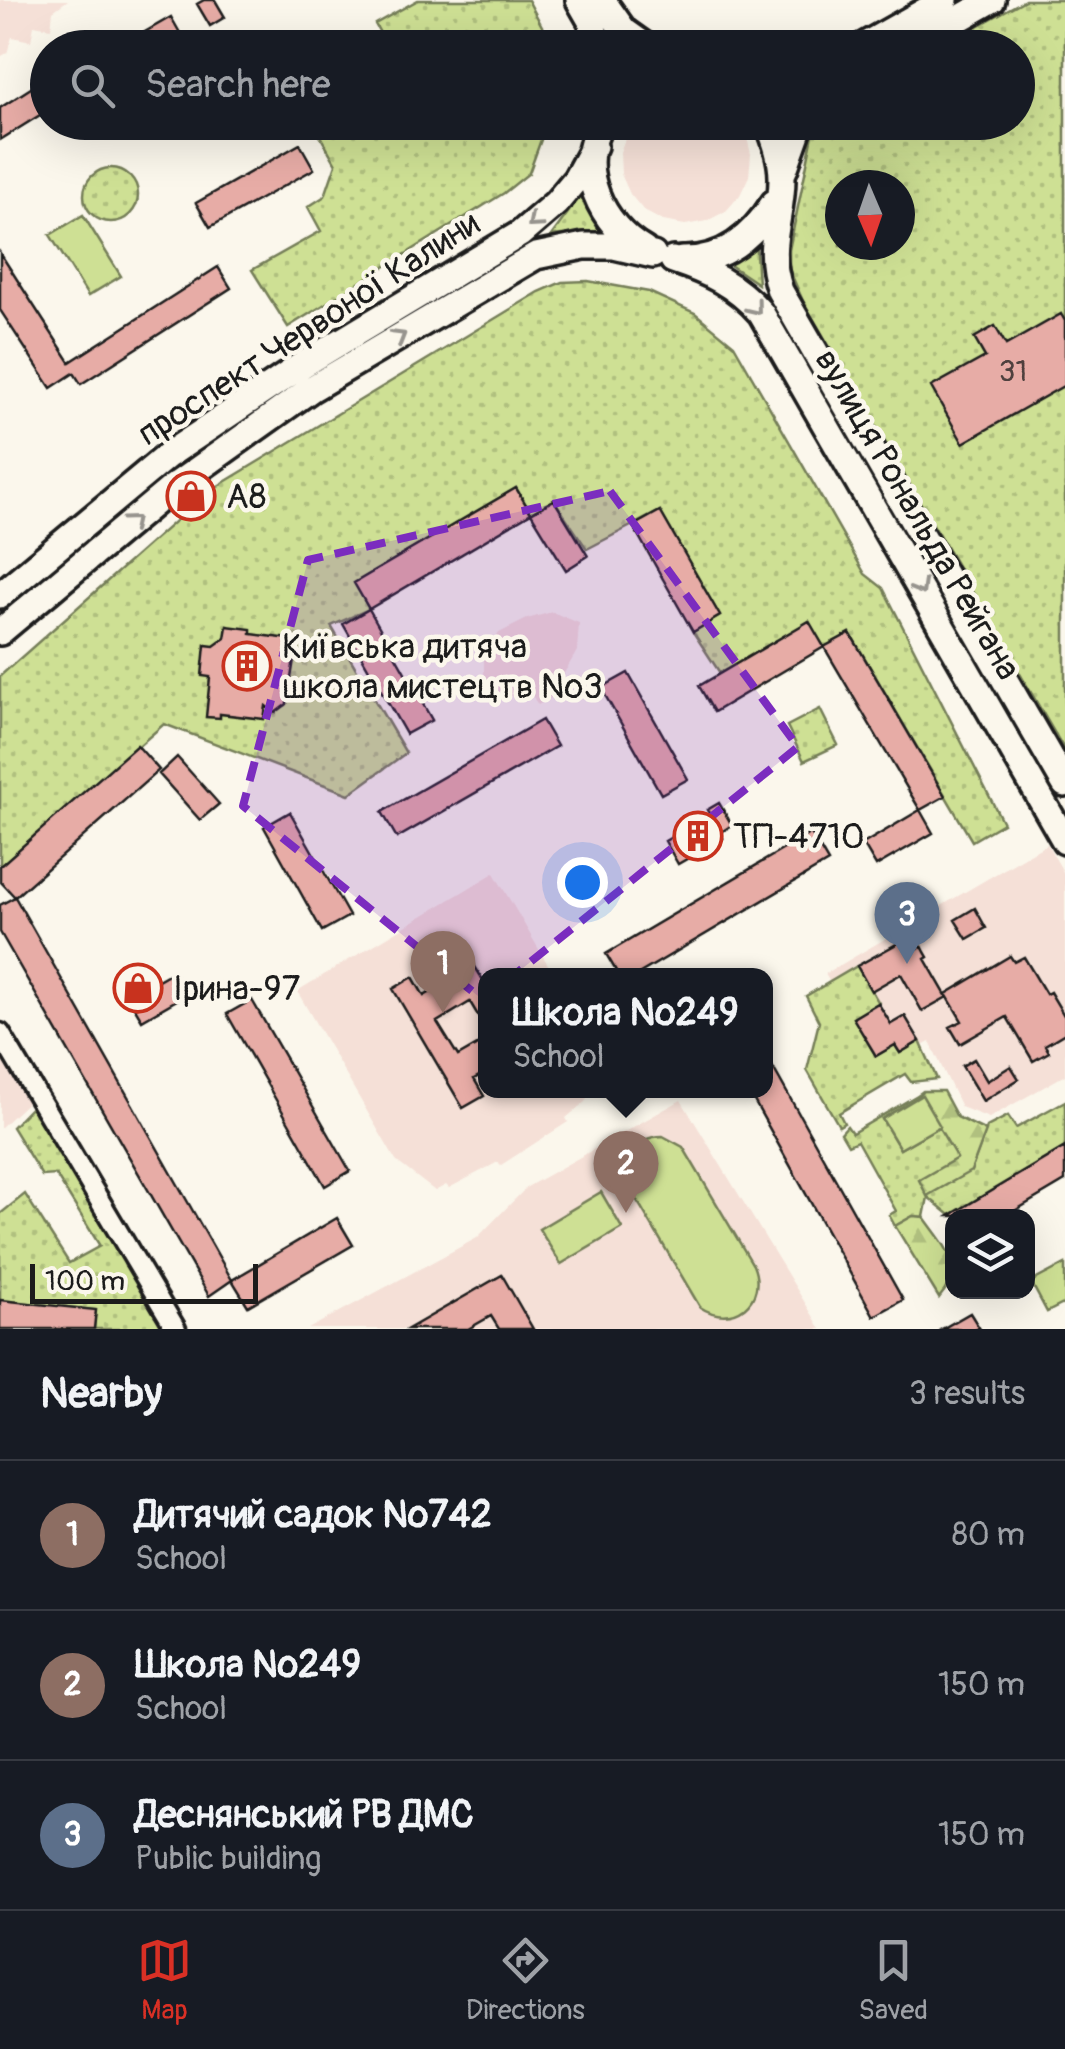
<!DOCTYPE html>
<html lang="en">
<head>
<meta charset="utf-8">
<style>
  :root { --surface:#171b24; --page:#20242c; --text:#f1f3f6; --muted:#9ea1a6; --line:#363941; --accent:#d93025 }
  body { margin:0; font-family:Pangolin,sans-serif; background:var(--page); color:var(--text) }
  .controls { position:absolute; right:30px; bottom:30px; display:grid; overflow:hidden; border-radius:20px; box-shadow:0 10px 40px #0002 }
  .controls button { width:90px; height:90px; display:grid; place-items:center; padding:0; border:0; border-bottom:2px solid var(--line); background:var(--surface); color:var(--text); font:50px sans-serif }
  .compass { position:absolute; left:825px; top:170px; width:90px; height:90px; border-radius:50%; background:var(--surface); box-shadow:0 10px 40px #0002; rotate:178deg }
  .scale { position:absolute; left:30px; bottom:25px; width:228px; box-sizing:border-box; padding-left:10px; border:5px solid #1c1c1c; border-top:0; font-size:28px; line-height:35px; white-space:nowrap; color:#1c1c1c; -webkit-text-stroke:8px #fbf7ec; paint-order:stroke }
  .you { position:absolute; left:582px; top:882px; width:35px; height:35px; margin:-25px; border:8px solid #fff; border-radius:50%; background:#1a73e8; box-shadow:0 0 0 15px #1a73e833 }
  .badge { display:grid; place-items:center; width:65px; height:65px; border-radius:50%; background:var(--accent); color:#fff; font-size:32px; font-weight:700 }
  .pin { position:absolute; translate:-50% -82px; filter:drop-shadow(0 2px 5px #0008) }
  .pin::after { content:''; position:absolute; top:52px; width:35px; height:30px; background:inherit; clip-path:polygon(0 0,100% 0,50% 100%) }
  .popup { position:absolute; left:478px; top:968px; width:295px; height:130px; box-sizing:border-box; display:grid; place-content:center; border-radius:20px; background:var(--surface); filter:drop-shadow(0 2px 8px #0005); font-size:32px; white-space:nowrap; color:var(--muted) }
  .popup b { font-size:38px; color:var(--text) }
  .popup::after { content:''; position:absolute; left:50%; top:100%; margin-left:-20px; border:20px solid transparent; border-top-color:var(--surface) }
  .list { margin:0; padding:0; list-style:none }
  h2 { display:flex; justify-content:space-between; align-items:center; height:130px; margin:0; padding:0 40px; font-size:42px }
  h2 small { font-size:32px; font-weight:400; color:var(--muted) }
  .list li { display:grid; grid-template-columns:65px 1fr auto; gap:30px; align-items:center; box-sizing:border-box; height:150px; padding:0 40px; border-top:2px solid var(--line) }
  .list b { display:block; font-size:38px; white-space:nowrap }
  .list p { margin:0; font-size:32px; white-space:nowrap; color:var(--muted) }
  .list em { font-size:32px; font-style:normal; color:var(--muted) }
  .icon { flex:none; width:55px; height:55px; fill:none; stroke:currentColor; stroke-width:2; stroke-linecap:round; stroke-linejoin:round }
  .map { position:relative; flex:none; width:1065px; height:1329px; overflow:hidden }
  .search { position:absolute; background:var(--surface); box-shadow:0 10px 40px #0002; left:30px; right:30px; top:30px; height:110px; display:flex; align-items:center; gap:25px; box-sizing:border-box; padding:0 35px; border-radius:55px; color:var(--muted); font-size:38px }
  .sheet { height:580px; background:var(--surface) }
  nav { display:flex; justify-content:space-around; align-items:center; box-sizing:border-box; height:140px; border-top:2px solid var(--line); background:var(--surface); font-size:28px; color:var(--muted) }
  nav a { display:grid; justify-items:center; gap:5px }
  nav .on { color:var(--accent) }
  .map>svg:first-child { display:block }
  .built { fill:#f5e0d7 }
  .green { fill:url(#green-dots); stroke:#757e58; stroke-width:2.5; fill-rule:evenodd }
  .forest { fill:url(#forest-firs); stroke:#757e58; stroke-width:2.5 }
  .pitch { fill:#cee094; stroke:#757e58; stroke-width:2.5 }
  .building { fill:#e7aca6; stroke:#1c1c1c; stroke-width:2.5 }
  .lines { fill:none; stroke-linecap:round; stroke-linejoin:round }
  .minor-casing { stroke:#1c1c1c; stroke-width:25 }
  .secondary-casing { stroke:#1c1c1c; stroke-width:32 }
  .minor { stroke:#fbf7ec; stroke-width:18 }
  .secondary { stroke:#fbf7ec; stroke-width:25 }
  .oneway { stroke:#97948e }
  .marked { fill:#7b2cbf; fill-opacity:0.2; stroke:#7b2cbf; stroke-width:8; stroke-dasharray:20 12; stroke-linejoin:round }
  .labels { text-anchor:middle; stroke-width:9; stroke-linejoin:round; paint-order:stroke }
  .number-label { font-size:30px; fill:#4f403e }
  .street-label { font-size:35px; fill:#1c1c1c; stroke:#fbf7ec }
  .poi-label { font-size:35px; fill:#1c1c1c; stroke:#fbf7ec; text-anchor:start }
</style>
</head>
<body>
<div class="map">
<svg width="1065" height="1329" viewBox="0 0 1065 1329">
  <defs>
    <pattern id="green-dots" width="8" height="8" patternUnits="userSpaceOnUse" patternTransform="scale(2.5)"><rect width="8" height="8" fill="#cee094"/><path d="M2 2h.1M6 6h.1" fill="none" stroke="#b0c07f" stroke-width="1.8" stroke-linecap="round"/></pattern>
    <pattern id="forest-firs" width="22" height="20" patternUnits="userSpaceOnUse" patternTransform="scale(2.5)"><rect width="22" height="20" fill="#cee094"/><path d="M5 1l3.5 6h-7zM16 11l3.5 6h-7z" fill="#b0c07f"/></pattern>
  </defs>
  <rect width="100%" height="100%" fill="#fbf7ec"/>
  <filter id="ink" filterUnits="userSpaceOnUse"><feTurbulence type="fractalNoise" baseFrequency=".01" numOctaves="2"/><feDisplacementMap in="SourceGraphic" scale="20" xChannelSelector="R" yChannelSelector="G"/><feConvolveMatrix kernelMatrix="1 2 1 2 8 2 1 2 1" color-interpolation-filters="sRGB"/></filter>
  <g filter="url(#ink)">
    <path class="built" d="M 0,0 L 68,0 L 53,11 L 51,28 L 34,25 L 31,41 L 12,37 L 7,53 L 0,57 Z
      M 631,123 L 739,123 L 746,134 L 751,154 L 749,176 L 740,195 L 726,211 L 707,221 L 685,225 L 663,221 L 644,211 L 630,194 L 621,174 L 620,152 Z
      M 552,612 L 579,623 L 577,651 L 563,675 L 569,688 L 538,705 L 531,694 L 524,697 L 505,696 L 492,689 L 484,673 L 484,657 L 499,633 L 527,619 Z
      M 1047,844 L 1065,875 L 1065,1075 L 989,1118 L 961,1107 L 930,1042 L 879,1067 L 825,974 Z
      M 494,873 L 554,975 L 486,976 L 486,1090 L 590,1091 L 585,1102 L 566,1118 L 568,1122 L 501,1165 L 498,1162 L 449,1188 L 446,1185 L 435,1191 L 396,1161 L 297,991 Z
      M 0,1041 L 34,1096 L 0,1128 Z
      M 681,1100 L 821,1329 L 308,1329 L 477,1238 L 527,1187 Z"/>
    <path class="green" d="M 418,0 L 528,0 L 553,47 L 388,47 L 375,24 Z
      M 1025,0 L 1065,0 L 1065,751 L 803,301 L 789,269 L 789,250 L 814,130 L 819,123 L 1018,122 L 1018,48 L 940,47 ZM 840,185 L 900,185 L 900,245 L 840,245 Z
      M 339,122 L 547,123 L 529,173 L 504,193 L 288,327 L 252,270 L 321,231 L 308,207 L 325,196 L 336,164 L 319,134 Z
      M84 195a27 27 0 1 1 54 0a27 27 0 1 1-54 0Z
      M 584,191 C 587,208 595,221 608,231 L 551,236 Z
      M 755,237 L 758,284 L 721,259 Z
      M 588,281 L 649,292 L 695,313 L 734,345 L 865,574 L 883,588 L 1003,823 L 972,841 L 850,633 L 824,647 L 809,622 L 720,673 L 693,632 L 720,616 L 660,511 L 587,549 L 554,500 L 531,513 L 516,488 L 355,583 L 369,609 L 331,626 L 406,753 L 349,794 L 164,724 L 0,866 L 0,676 L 208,492 L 539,292 L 562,282 Z
      M 820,709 L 838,745 L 804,761 L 787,726 Z
      M 857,966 L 879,1003 L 854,1018 L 876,1056 L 895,1045 L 900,1053 L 920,1041 L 937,1079 L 911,1082 L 905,1074 L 839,1113 L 844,1123 L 839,1126 L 807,1070 L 819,1022 L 806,996 Z
      M 919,1094 L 922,1095 L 882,1119 L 900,1149 L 940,1126 L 958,1158 L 971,1171 L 987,1127 L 1008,1116 L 1016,1128 L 1065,1101 L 1065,1147 L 950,1215 L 928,1197 L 924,1217 L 913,1216 L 895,1226 L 889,1215 L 896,1211 L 857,1141 L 848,1145 L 841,1133 L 847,1126 L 852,1133 Z
      M 34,1104 L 164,1329 L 94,1329 L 95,1310 L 0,1300 L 0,1214 L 25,1194 L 69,1263 L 100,1246 L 56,1175 L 42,1176 L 12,1127 Z"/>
    <path class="forest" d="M 923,1091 L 943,1091 L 957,1117 L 986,1131 L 971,1171 L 927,1196 L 919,1180 L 957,1158 L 919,1094 Z
      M 913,1216 L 924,1217 C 945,1247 967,1265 939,1298 L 895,1226 Z"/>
    <path class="pitch" d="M 83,215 L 121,276 L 88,296 L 50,235 Z
      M 922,1095 L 940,1126 L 900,1149 L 882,1119 Z
      M 663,1136 L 683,1147 L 753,1265 C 768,1301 733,1329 700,1307 L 625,1180 C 622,1154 636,1137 663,1136 Z
      M 601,1192 L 622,1228 L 561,1264 L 539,1229 Z
      M 1065,1264 L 1065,1303 L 1047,1312 L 1031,1282 Z"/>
    <path class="building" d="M 204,0 L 215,0 L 225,17 L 210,26 L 197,4 Z
      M 171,17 L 184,40 L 171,48 L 117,48 Z
      M 48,77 L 48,110 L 0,140 L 0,108 Z
      M 300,144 L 314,169 L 210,227 L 196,203 Z
      M 0,253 L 70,362 L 218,267 L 231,288 L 81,384 L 74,373 L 51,388 L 0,310 Z
      M 1061,314 L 1065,321 L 1065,385 L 963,443 L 931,387 L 985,357 L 974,338 L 995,326 L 1006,345 Z
      M 516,488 L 531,513 L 369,609 L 354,583 Z
      M 554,500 L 588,556 L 566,570 L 531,513 Z
      M 660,511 L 720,616 L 693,632 L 633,526 Z
      M 369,609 L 432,720 L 406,734 L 343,624 Z
      M 809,621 L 824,647 L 714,712 L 699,686 Z
      M 227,626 L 251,629 L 251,634 L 297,640 L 287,704 L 275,713 L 266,706 L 264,719 L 220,714 L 220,718 L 206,717 L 210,677 L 202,676 L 205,645 L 214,646 L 225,638 Z
      M 850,633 L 945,796 L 920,810 L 824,647 Z
      M 628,673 L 688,779 L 661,794 L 601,688 Z
      M 542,720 L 557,746 L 397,838 L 382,812 Z
      M 137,745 L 159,770 L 15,897 L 0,881 L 0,866 Z
      M 177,757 L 219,804 L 200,820 L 159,774 Z
      M 719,803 L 732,825 L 720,833 L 723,838 L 678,864 L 665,841 L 710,815 L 707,810 Z
      M 920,810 L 933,833 L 876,866 L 863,844 Z
      M 290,812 L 349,916 L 322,931 L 264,827 Z
      M 811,833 L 828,862 L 635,976 L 619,976 L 606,954 Z
      M 15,897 L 232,1280 L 209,1296 L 0,932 L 0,905 Z
      M 975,908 L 986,928 L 967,939 L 955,920 Z
      M 911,936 L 918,948 L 922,946 L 925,952 L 928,957 L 925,959 L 947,997 L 922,1011 L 901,974 L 871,991 L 857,966 Z
      M 464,948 L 486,985 L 486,1029 L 470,1002 L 437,1022 L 458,1056 L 486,1040 L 486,1072 L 474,1079 L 484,1096 L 463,1108 L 393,989 L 413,977 L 424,996 L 456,977 L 445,959 Z
      M 1010,956 L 1014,962 L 1024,957 L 1046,994 L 1050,992 L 1065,1017 L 1065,1033 L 1045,1045 L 1049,1052 L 1033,1061 L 1007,1017 L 960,1044 L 950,1027 L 962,1021 L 946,994 Z
      M 174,971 L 187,994 L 142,1020 L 128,997 Z
      M 252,1000 L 350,1171 L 325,1186 L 227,1014 Z
      M 878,1003 L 891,1024 L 905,1016 L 920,1041 L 900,1053 L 895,1045 L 876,1056 L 853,1018 Z
      M 766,1055 L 903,1300 L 874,1316 L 748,1090 L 766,1090 Z
      M 974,1059 L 987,1081 L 1011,1066 L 1019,1079 L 983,1101 L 962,1066 Z
      M 1065,1147 L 1065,1181 L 1006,1216 L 949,1216 Z
      M 337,1218 L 353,1245 L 248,1306 L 232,1280 Z
      M 502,1275 L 533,1329 L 499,1329 L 491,1316 L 468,1329 L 408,1329 Z
      M 0,1300 L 96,1310 L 94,1329 L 0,1329 Z
      M 970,1313 L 980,1329 L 942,1329 Z"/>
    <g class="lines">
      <g class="minor-casing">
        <path id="minor" d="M 0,1033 L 176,1329"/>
      </g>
      <g class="secondary-casing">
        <path id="secondary" d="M 579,0 L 591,21 L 599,48
          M 602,0 L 624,31 L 648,48
          M 860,48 L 945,0
          M 908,48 L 992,0
          M 602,122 C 573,168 602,226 644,250
          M 768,122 C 775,140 782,159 782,178 C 782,222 764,243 780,291 L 1065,784
          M 784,170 L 801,122
          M 673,260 C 709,272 735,284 761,313 L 1065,841
          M 682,260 C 724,261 752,237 774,203
          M 0,595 L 168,455 L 302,365 L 520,234 L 556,203 L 576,179 L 594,146
          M 0,632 L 172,488 L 311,389 L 536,256 L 584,246 L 614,246 L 653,255"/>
      </g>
      <use href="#minor" class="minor"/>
      <use href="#secondary" class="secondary"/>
    </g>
    <defs><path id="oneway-chevron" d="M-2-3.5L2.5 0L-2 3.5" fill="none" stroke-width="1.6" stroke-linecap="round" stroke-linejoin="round" transform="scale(2.5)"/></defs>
    <g class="oneway">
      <use href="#oneway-chevron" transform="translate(534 222) rotate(139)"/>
      <use href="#oneway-chevron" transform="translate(755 308) rotate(51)"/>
      <use href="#oneway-chevron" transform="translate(399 337) rotate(-31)"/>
      <use href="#oneway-chevron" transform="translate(132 522) rotate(-40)"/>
      <use href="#oneway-chevron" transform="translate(920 588) rotate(60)"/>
    </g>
  </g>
  <path class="marked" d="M 610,491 L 798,747 L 483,1000 L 243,806 L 308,560 Z"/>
  <defs>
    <g id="shop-ring" transform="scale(2.5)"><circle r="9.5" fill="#fbf7ec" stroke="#c8321e" stroke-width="1.5"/><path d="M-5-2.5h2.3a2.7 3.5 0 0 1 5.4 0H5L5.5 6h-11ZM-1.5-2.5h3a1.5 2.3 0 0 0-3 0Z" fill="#c8321e"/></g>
    <g id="building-ring" transform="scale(2.5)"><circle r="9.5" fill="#fbf7ec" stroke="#c8321e" stroke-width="1.5"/><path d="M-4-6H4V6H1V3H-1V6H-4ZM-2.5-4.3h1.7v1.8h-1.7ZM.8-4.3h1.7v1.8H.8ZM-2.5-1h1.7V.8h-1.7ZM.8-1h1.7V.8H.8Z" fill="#c8321e"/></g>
  </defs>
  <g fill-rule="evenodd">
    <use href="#shop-ring" x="191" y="496"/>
    <use href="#building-ring" x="247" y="666"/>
    <use href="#building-ring" x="698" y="836"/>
    <use href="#shop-ring" x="138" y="988"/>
  </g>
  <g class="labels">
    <g class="number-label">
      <text x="1013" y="381">31</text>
    </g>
    <g class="street-label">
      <text transform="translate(308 328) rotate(-33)" y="12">проспект Червоної Калини</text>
      <text transform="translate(918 514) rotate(60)" y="12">вулиця Рональда Рейгана</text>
    </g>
    <g class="poi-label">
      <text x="226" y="508">А8</text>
      <text x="282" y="658">Київська дитяча<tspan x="282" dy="40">школа мистецтв №3</tspan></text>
      <text x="733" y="848">ТП-4710</text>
      <text x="173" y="1000">Ірина-97</text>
    </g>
  </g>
</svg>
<div class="controls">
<button><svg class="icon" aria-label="layers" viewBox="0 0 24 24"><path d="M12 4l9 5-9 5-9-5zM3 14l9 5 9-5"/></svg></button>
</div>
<svg class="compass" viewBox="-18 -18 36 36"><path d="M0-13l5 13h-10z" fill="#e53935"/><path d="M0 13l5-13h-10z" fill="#9ea1a6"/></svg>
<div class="scale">100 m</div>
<div class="you"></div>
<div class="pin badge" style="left:443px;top:1013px;background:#8d6e63">1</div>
<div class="pin badge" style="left:626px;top:1213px;background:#8d6e63">2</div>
<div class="popup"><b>Школа №249</b>School</div>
<div class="pin badge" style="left:907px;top:964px;background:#5c6f8a">3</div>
<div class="search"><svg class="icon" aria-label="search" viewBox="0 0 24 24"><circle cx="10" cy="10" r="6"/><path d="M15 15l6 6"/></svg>Search here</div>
</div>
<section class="sheet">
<h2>Nearby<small>3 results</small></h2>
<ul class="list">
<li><span class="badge" style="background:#8d6e63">1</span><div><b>Дитячий садок №742</b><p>School</p></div><em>80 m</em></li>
<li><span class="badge" style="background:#8d6e63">2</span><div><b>Школа №249</b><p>School</p></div><em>150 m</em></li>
<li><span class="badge" style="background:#5c6f8a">3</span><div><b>Деснянський РВ ДМС</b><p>Public building</p></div><em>150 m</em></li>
</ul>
</section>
<nav>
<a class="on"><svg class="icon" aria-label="map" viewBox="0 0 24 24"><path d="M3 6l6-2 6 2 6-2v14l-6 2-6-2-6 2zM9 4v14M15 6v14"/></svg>Map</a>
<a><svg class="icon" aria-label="directions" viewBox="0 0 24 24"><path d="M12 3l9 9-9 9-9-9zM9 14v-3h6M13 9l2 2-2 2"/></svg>Directions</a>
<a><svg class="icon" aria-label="saved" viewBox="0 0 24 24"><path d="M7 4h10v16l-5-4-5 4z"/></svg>Saved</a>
</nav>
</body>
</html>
